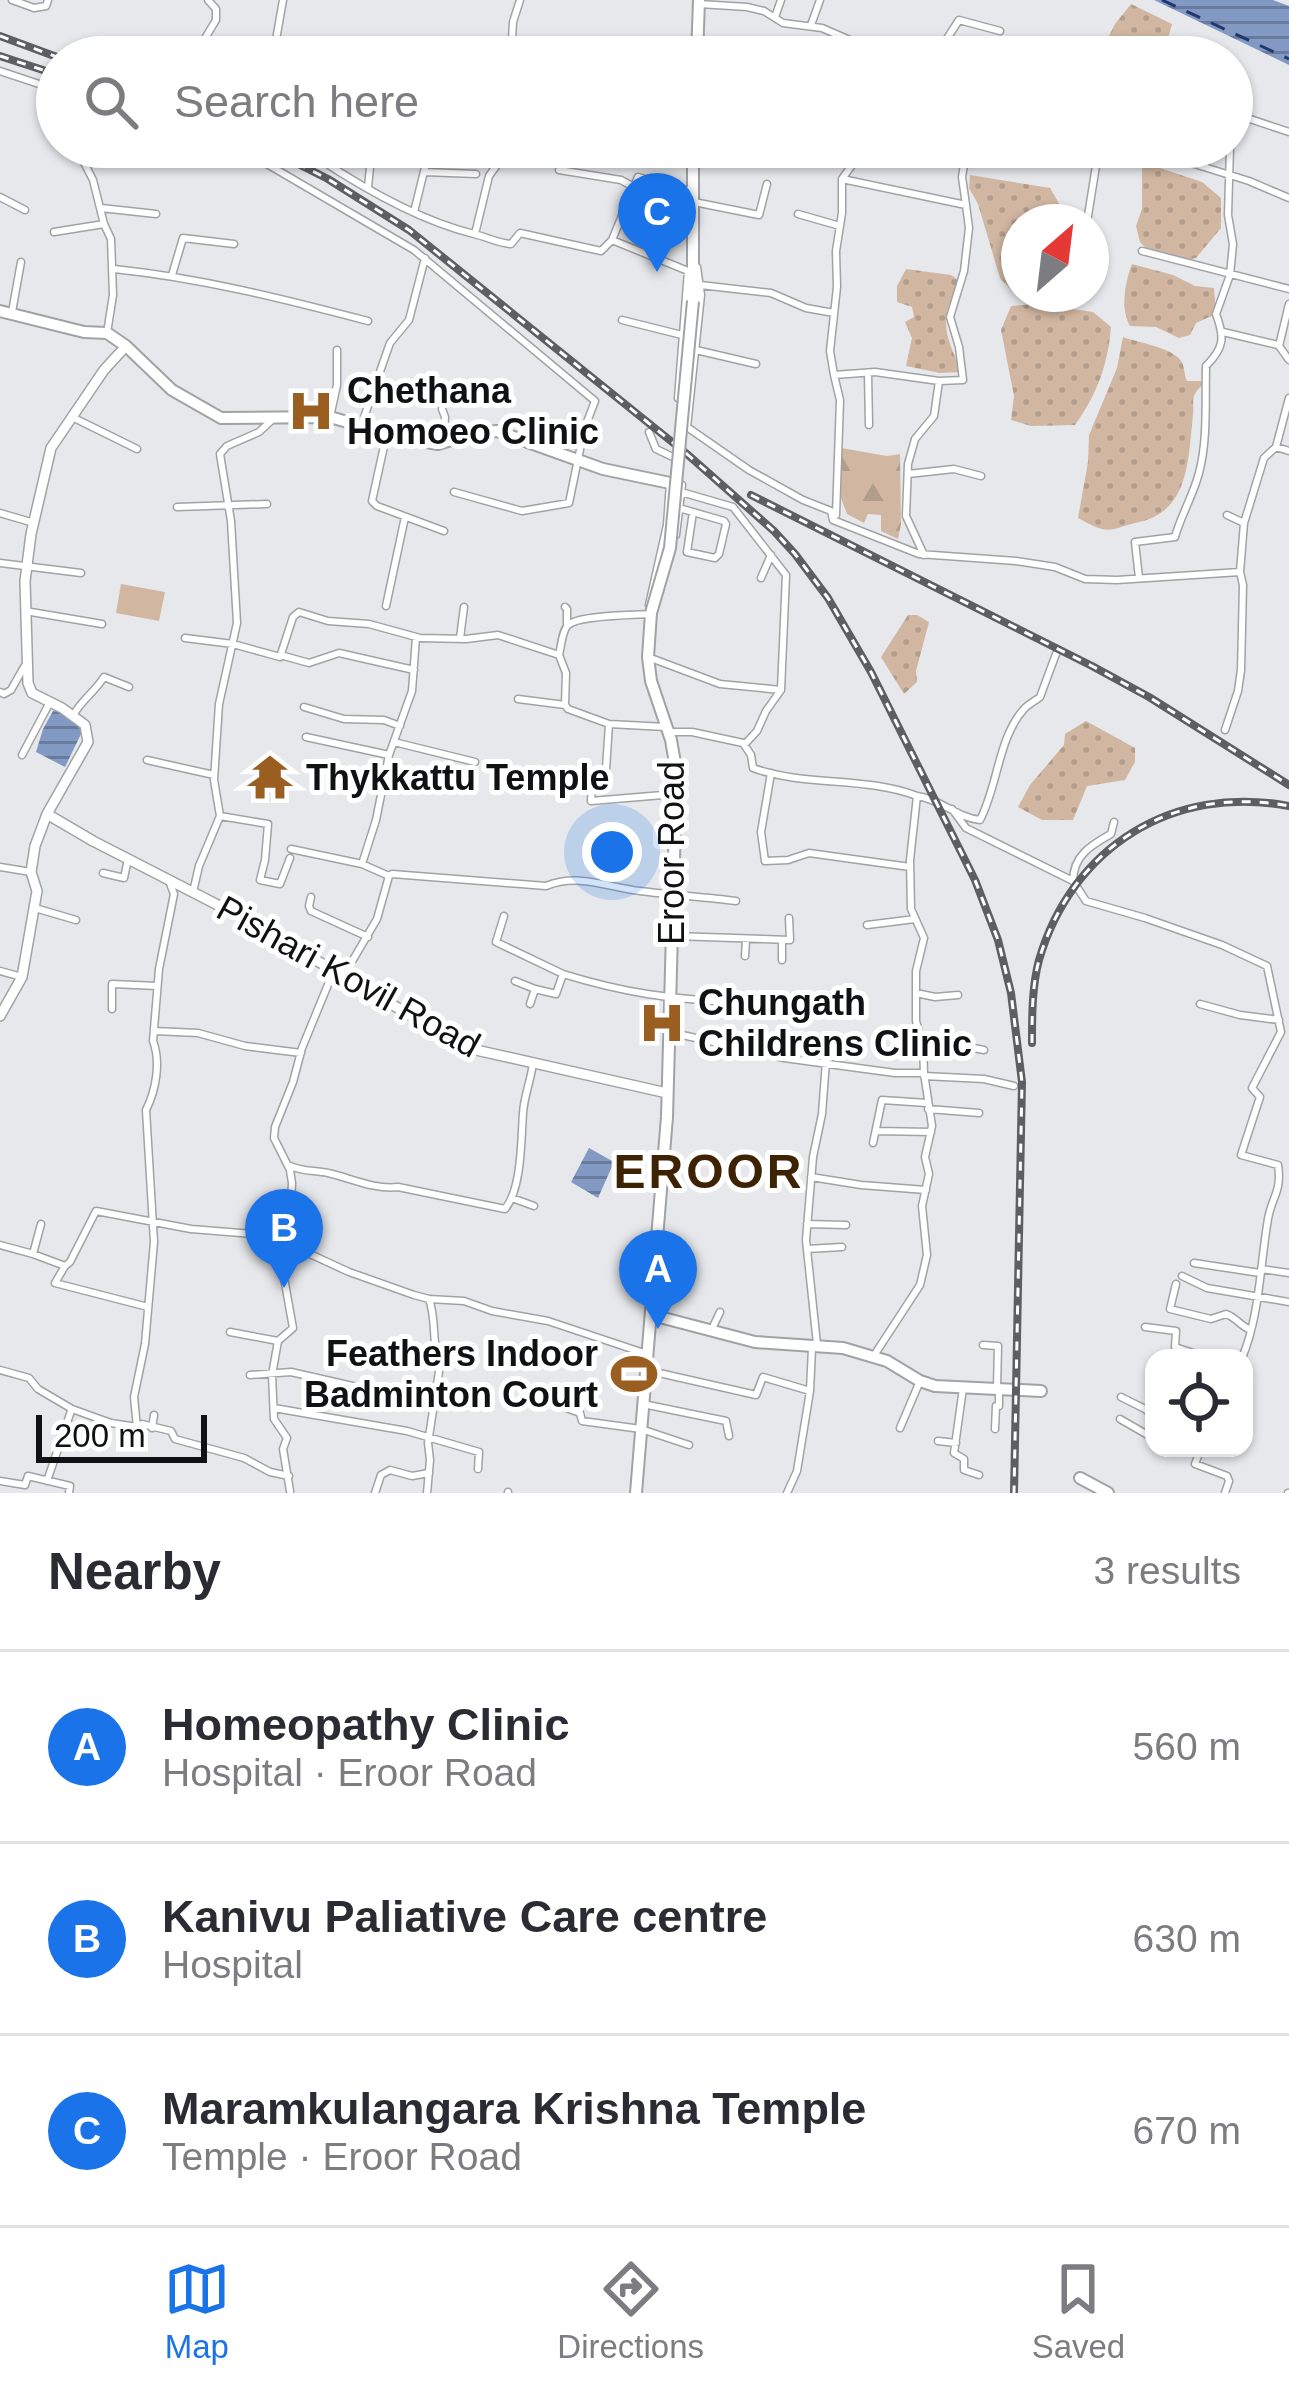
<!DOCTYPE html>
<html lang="en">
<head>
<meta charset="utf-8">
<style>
  :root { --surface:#fff; --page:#f7f7f7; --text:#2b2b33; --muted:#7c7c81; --line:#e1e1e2; --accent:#1a73e8 }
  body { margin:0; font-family:Helvetica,sans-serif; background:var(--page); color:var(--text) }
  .controls { position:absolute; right:36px; bottom:36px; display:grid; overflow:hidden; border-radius:24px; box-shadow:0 3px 9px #0004 }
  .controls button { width:108px; height:108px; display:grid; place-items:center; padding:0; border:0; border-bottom:3px solid var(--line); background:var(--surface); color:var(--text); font:60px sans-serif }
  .compass { position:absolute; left:1001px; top:204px; width:108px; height:108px; border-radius:50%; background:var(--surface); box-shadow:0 3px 9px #0004; rotate:28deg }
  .scale { position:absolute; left:36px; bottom:30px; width:171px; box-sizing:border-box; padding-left:12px; border:6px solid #101112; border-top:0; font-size:33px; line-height:42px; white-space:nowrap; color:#101112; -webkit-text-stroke:9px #fff; paint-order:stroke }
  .you { position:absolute; left:612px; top:852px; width:42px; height:42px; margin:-30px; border:9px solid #fff; border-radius:50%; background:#1a73e8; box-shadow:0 0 0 18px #1a73e833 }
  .badge { display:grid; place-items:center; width:78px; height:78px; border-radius:50%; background:var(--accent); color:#fff; font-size:39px; font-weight:700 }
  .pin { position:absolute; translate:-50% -99px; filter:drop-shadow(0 3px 6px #0008) }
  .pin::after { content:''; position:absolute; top:63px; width:42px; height:36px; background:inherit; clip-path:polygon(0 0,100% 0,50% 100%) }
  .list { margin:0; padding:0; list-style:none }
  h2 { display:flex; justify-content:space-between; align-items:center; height:156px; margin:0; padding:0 48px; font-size:51px }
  h2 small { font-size:39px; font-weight:400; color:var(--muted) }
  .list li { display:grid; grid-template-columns:78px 1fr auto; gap:36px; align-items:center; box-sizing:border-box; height:192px; padding:0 48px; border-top:3px solid var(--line) }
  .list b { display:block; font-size:45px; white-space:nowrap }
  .list p { margin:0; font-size:39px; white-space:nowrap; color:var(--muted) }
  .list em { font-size:39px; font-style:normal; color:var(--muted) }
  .icon { flex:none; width:66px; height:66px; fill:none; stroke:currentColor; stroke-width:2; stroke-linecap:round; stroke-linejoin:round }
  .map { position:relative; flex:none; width:1289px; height:1493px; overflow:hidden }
  .search { position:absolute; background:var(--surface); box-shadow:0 3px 9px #0004; left:36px; right:36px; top:36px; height:132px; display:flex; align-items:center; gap:30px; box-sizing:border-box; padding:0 42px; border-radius:66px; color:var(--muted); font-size:45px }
  .sheet { height:732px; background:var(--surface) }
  nav { display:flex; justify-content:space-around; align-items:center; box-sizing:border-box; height:168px; border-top:3px solid var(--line); background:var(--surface); font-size:33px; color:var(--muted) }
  nav a { display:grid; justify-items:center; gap:6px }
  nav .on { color:var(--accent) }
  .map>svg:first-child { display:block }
  .green { fill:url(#green-dots) }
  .forest { fill:url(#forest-firs) }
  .pitch { fill:#d1b7a2 }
  .water { fill:url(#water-rules) }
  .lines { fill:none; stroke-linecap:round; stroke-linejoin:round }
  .ferry { stroke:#1f386e; stroke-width:3; stroke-dasharray:15 12; stroke-linecap:butt }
  .minor-casing { stroke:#a0a2a6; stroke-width:9 }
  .tertiary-casing { stroke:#a0a2a6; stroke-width:12 }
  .secondary-casing { stroke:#a0a2a6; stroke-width:14 }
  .minor { stroke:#fff; stroke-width:6 }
  .tertiary { stroke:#fff; stroke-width:9 }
  .secondary { stroke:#fff; stroke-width:10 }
  .rail-casing { stroke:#5d5e61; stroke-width:8 }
  .rail { stroke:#fff; stroke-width:3; stroke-dasharray:9; stroke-linecap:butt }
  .secondary-bridge-casing { stroke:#a0a2a6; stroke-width:14; stroke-linecap:butt }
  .secondary-bridge { stroke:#fff; stroke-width:10 }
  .labels { text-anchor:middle; stroke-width:10; stroke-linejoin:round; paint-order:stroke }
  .poi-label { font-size:36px; font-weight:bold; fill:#101112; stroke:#fff; text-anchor:start }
  .street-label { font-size:36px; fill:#101112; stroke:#fff }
  .district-label { font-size:48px; font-weight:bold; letter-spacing:3px; fill:#3e2204; stroke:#fff }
</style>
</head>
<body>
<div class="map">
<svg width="1289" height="1493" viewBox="0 0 1289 1493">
  <defs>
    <pattern id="green-dots" width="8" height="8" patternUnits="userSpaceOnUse" patternTransform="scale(3)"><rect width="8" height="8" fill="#d1b7a2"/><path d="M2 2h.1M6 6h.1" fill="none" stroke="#b29c8a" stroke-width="1.8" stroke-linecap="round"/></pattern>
    <pattern id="forest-firs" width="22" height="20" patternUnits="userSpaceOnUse" patternTransform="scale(3)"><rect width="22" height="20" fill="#d1b7a2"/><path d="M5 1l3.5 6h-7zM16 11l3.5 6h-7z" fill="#b29c8a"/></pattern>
    <pattern id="water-rules" width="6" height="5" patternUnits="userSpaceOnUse" patternTransform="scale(3)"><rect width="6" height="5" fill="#8299c3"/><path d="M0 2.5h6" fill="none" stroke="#697b9d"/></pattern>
  </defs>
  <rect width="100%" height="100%" fill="#e6e8ec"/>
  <path class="green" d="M 1131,4 L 1172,24 L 1163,57 L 1099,56 L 1115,24 Z
    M 1142,162 L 1202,182 L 1221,198 L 1221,228 L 1196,258 L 1174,262 L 1156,258 L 1140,242 L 1136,226 L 1142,209 Z
    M 970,175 L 1050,188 L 1070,222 L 1019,222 L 1019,292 L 1013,292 L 1000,278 L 978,204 L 969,188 Z
    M 1132,264 L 1173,275 L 1195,286 L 1214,288 L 1216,314 L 1196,323 L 1190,335 L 1179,338 L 1156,327 L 1130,326 C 1120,309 1125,282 1132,264 Z
    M 906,269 L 951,275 L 961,282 C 937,317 945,336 962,372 L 940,373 L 906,366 L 912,338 L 905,322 L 914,317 L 912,307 L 897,302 L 897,286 Z
    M 1036,304 L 1093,312 L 1111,327 C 1108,365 1097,394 1075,425 L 1031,426 L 1011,420 L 1014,396 L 1001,330 L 1011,306 Z
    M 1123,337 C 1136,342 1174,348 1181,361 C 1185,367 1184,375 1187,381 L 1206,381 C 1202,386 1196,390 1194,396 C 1192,402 1194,409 1193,415 C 1188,458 1190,511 1139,522 C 1106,530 1111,536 1078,518 L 1088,462 L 1089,435 L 1117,368 Z
    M 908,615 L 917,615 L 929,622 L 916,671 L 917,682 L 904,694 L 881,657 Z
    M 1086,721 L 1135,748 L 1135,762 L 1125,780 L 1087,786 L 1073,820 L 1042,820 L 1018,807 L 1030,785 L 1064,745 L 1065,734 Z"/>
  <path class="forest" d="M 841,448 L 887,456 L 900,454 L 901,524 L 898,539 L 881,531 L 881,515 L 868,514 L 864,523 L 847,514 L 839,493 Z"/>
  <path class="pitch" d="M 121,584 L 165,592 L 159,621 L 116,613 Z"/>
  <path class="water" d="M 1154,0 L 1273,0 L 1289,6 L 1289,65 Z
    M 53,711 C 65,712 78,721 82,732 L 65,767 L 36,752 L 43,729 Z
    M 589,1148 L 614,1162 L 598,1198 L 571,1182 Z"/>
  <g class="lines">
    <path class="ferry" d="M 1162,0 L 1289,59"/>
    <g class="minor-casing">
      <path id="minor" d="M 12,0 L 34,8 L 46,6 L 48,0
        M 699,4 L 747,7 L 764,11 L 783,23 L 822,28 L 861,45 L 904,57
        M 775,17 L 781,0
        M 811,25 L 820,0
        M 205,57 L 198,50 L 216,20 L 216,9 L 208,0
        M 273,57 L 283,0
        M 511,57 L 513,22 L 520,0
        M 935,57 L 959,20 L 1000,31
        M 1095,57 L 1098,42
        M 0,71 L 57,90
        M 1232,113 L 1289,132
        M 76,147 L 93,180 L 104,224 L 111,239 L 113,295 L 107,333
        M 220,147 L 267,164 L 414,250 L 595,401 L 584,430 L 569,503 L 522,511 L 454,492
        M 319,147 L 318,158 C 363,188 421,221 474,234 C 487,237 497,243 511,244 L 520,233 L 601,251 L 612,240 L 638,177 L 690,191
        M 865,147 L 842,179 L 966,205 L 969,228 L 964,271 L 950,317 L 959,347 L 963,380 L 939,381 L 934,416 L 915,439 L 908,464 L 906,516 L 924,555
        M 1140,147 L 1249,181 L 1289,198
        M 559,170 L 621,180 L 632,186
        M 424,172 L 476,174
        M 842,180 L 842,213 L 836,251 L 837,287 L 830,351 L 834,375 L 875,372 L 939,381
        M 368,187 L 372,147
        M 0,197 L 25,210
        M 694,202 L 759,215 L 767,184
        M 966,205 L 962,177 L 967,147
        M 101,208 L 156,214
        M 414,212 L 430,147
        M 798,214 L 840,226
        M 1087,222 L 1099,147
        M 54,232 L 104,224
        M 475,234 L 489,176 L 502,158 L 503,147
        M 612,240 L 688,271 L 678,398 L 686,399
        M 1142,251 L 1289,289
        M 697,267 L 701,295 L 687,427 L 749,470 L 803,500 L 831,511 L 833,520 L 919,554 L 1016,561 L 1055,567 L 1085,579 L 1117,580 L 1240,572 L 1244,523 L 1264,458 L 1276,447 L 1289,398
        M 114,269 C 201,278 284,299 368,321
        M 172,275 L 183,238 L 234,244
        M 700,285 L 771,293 L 806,308 L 834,313
        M 1289,304 L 1279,346 L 1289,360
        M 12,312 L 21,262
        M 622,320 L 682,335
        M 1223,332 L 1278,345
        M 696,350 L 756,364
        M 868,373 L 869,425
        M 834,375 L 840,400 L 836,515
        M 442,409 L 445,417 L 443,443
        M 72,417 L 137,449
        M 330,417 L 337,385 L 337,350
        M 361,426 L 390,343 L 409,320 L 425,258
        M 649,432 L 656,449 L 679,460
        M 386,437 L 372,501 L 377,506 L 444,531
        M 1276,447 L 1289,451
        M 908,474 L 954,469 L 981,476
        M 177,507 L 267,504
        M 679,508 L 724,521 L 726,524 L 719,554 L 715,558 L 687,552 L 693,512
        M 0,513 L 34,523
        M 1227,515 L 1244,523
        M 676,535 L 682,485
        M 0,563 L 81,573
        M 761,578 L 771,555
        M 1139,578 L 1135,542 L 1175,537 C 1181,515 1193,496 1199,473 C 1208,439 1205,401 1206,366 C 1224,348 1225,338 1216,314 L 1230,275 L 1233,244 L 1228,215 L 1230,147
        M 649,605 L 667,525 L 670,483
        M 386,606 L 405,517
        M 565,607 L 567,609 L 567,625
        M 25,611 L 102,624
        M 185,638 L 233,644 L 280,657 L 293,617 L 299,612 L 328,621 L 369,624 L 420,638 L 466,639 L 498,635 L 559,655 C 561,647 562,631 568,625 C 579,615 635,615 651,614
        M 460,638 L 464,607
        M 559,655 L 566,673 L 565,705 L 568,709 L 609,724 L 666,727
        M 284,656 L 309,663 L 339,653 L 414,670
        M 648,657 L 720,684 L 781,690 L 786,575 L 733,507 L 681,492
        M 0,692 L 4,694 L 11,690 L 24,667
        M 518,699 L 565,705
        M 304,707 L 344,719 L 384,720 L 400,726
        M 73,716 C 80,701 95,692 104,677 L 129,687
        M 609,724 L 605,784 L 592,784 L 591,801 L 675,794
        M 1225,730 L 1238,691 L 1241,670 L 1243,585 L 1240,572
        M 668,732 L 692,732 L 743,743 L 751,755 L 753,768 C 805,787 865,776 917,796 L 910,860 L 911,909 L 924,938 L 916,971 L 916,1021 L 923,1047 L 924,1073 L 895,1073 L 784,1058 L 669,1032
        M 306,737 L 389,755
        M 394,742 L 475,762
        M 745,744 L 757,731 L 766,711 L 781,690
        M 22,755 L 50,702
        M 147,760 L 214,775
        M 771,773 L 761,832 L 765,861 L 788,860 L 809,853 L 910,867
        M 568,789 L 592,784
        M 917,796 C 940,799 958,818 980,820 C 998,786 998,738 1024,709 C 1029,704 1035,701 1040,697 L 1056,654
        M 952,809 L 966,828 L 1073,881 L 1086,901 L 1145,918 L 1222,945 L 1267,966 L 1281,1032 L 1252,1088 L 1260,1097 L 1241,1155 L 1278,1165 C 1282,1192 1272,1196 1268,1219 C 1260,1265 1260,1315 1242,1358
        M 220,816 L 268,824 L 265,860 L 260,880 L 280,884 L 290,858
        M 291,849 L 362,864
        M 0,867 L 31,872
        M 103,873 L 124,878 L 128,859
        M 389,876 L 362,864 L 376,820 L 389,755 L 412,691 L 416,637
        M 1073,881 C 1073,856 1091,845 1111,834 L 1114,822
        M 193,892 L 199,866 L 220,816 L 214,780 L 219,704 L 237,623 L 231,521 L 220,454 L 227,446 L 259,432 L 274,418
        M 311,897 L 309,906 L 311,911 L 368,937
        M 35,908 L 76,920
        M 504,916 L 496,942 L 563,974
        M 867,925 L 915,919
        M 674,936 L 790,940 L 789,918
        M 782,940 L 782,960
        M 745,956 L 746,940
        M 0,971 L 22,977
        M 344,975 L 377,919 L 389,876 L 392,874 L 546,886 C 578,873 607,887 640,891 C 672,895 704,897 736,901
        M 515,981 L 535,989
        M 916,993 L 935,997 L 958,995
        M 530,1004 L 535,989 L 556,994 L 563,974 C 625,993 669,999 733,1002
        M 1200,1004 L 1240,1015 L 1279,1020
        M 112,1009 L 112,984 L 157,986
        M 154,1031 L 198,1033 L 245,1046 L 301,1053
        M 921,1038 L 984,1050
        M 924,1076 L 984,1079 L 1014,1086
        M 928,1109 L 979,1113
        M 876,1131 L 931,1132
        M 873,1143 L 882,1100 L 927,1103
        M 288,1165 C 302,1172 313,1170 328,1173 C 351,1178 374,1190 398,1187 L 505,1209 C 522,1188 521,1140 523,1113 C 524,1096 531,1080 533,1063
        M 811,1177 L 861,1185 L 926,1190
        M 512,1198 L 534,1206
        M 41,1224 L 33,1254 L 65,1266 L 70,1262 L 96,1211 L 191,1229 L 277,1236 L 297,1248 L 349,1272 L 414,1295 L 429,1299 L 464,1301 L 492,1311 L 548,1321 L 647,1354
        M 807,1224 L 846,1225
        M 0,1245 L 33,1254
        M 807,1249 L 842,1247
        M 1194,1263 L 1260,1273
        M 65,1266 L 55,1283 L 148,1307
        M 1261,1269 L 1289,1273
        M 1182,1276 L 1207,1288 L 1289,1302
        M 1176,1284 L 1170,1309 L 1211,1319 L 1226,1314 C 1237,1318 1240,1326 1251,1330
        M 1145,1327 L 1176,1331 L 1175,1347 L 1208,1358
        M 712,1329 L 720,1312
        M 230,1332 L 278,1341
        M 817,1344 L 806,1240 L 813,1157 L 822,1114 L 826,1061
        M 983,1345 L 998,1346 L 997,1387
        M 873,1357 L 920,1285 L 927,1255 L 922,1206 L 929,1174 L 925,1157 L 932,1126 L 924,1073
        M 0,1370 L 29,1378 L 38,1389 L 72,1409 L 111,1423 L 137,1427 L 142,1424 L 171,1431 L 175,1439 L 244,1458 L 270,1472 L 289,1476
        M 646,1370 L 756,1395 L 763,1377 L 810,1391 L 812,1348
        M 250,1375 L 291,1372 L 370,1390
        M 963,1388 L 954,1453 L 964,1459 L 964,1470 L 979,1475
        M 1121,1397 L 1145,1409 L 1154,1417
        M 550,1402 L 580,1413 L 582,1421 L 641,1429 L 689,1445
        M 643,1404 L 726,1421 L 729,1436
        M 274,1408 L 407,1431 L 479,1452 L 478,1469
        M 1120,1419 L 1146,1434 L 1154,1421
        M 137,1427 L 134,1397 L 145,1344 L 154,1242 L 146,1110 C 156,1090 161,1062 153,1041 L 159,969 L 174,894 L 169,881
        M 152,1428 L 154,1415
        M 900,1428 L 920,1381
        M 995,1429 L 996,1406 L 999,1406 L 999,1390
        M 938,1441 L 956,1443
        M 1201,1448 L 1195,1464 L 1227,1476 L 1229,1481 L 1225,1493
        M 0,1481 L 25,1485 L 28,1476 L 70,1486 L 69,1493
        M 47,1481 L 71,1411
        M 290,1491 L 283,1449 L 287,1438 L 274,1419 L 272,1375 L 278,1341 L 293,1328 L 283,1272 L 284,1238 L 290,1223 L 292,1183 L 290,1170 L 274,1138 L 275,1127 L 293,1082 L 302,1048 L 334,970
        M 375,1493 L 381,1475 L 390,1470 L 412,1476 L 429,1473
        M 427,1493 L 430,1460 L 428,1443 L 440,1365 C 431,1344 437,1321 429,1299
        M 508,1493 L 508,1492
        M 787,1493 L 797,1471 L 810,1391
        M 1288,1493 L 1289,1493"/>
    </g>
    <g class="tertiary-casing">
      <path id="tertiary" d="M 47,814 L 93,841 L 247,920 L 422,1022 L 476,1050 L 667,1093
        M 0,1016 L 22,977 L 37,891 L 31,872 L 35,846 L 47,814 L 88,742 L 85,725 L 62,708 L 32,693 L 28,683 L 25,581 L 31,534 L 51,448 L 104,370 L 126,346"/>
    </g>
    <g class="secondary-casing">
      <path id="secondary" d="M 697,57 L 699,0
        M 693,147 L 693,301
        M 0,311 L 84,332 L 107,333 L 126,346 L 172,390 L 221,418 L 330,417 L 361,426 L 377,434 L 438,444 L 475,433 L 497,431 L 603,469 L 670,483
        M 652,1315 L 755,1342 L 843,1348 L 887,1361 L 920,1381 L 935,1386 L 1041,1391
        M 1080,1478 L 1108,1493
        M 636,1493 L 667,1117 L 675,821 L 675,763 L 671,740 L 651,681 L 648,657 L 651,613"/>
    </g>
    <use href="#minor" class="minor"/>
    <use href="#tertiary" class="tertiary"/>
    <use href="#secondary" class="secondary"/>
    <g class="rail-casing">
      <path id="rail" d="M 0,36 L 57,57
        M 0,56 L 46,71
        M 265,147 L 328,179 L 409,230 L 687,454 L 774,531 L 795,554 L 828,598 L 871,672 L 975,880 L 998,940 L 1011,993 L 1022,1082 L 1014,1493
        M 751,495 L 1092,666 L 1149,697 L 1289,785
        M 1032,1043 C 1032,1016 1032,986 1039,960 C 1072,847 1173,784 1289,806"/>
    </g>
    <use href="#rail" class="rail"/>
    <g class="secondary-bridge-casing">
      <path id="secondary-bridge" d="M 651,613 L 670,548 L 693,301"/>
    </g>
    <use href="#secondary-bridge" class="secondary-bridge"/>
  </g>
  <defs>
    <g id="hospital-bare" transform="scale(3.6)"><path d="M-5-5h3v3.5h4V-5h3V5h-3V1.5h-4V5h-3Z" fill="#9a5f20" stroke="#fff" stroke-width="2.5" paint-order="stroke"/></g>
    <g id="temple-bare" transform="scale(3.6)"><path d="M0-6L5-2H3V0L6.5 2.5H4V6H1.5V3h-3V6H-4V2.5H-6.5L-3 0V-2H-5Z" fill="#9a5f20" stroke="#fff" stroke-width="2.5" paint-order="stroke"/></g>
    <g id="stadium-bare" transform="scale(3.6)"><path d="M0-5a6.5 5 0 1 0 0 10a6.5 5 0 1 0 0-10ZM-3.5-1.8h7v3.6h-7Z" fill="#9a5f20" stroke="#fff" stroke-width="2.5" paint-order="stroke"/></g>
  </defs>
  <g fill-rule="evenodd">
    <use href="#hospital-bare" x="311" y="411"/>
    <use href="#temple-bare" x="270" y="777"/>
    <use href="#hospital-bare" x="662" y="1023"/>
    <use href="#stadium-bare" x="634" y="1374"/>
  </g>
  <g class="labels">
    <g class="poi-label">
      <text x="347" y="403">Chethana<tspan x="347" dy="41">Homoeo Clinic</tspan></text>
      <text x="306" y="790">Thykkattu Temple</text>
      <text x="698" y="1015">Chungath<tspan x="698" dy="41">Childrens Clinic</tspan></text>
      <text x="598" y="1366" text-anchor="end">Feathers Indoor<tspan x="598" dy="41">Badminton Court</tspan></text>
    </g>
    <g class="street-label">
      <text transform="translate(671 853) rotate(-90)" y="13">Eroor Road</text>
      <text transform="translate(349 976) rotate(29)" y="13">Pishari Kovil Road</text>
    </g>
    <g class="district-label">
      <text x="709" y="1188">EROOR</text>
    </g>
  </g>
</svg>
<div class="controls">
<button><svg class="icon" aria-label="locate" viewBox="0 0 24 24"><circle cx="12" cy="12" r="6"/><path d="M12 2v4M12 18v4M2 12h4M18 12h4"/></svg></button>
</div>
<svg class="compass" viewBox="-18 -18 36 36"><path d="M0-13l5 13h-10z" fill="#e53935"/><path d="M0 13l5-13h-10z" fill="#7c7c81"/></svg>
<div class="scale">200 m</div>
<div class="you"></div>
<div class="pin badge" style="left:658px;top:1329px">A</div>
<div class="pin badge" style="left:284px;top:1288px">B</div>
<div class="pin badge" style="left:657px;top:272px">C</div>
<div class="search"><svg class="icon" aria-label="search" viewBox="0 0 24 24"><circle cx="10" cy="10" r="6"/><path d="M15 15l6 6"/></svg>Search here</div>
</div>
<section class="sheet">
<h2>Nearby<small>3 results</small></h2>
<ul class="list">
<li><span class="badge">A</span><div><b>Homeopathy Clinic</b><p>Hospital · Eroor Road</p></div><em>560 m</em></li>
<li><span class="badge">B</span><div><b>Kanivu Paliative Care centre</b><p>Hospital</p></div><em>630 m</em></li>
<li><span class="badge">C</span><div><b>Maramkulangara Krishna Temple</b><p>Temple · Eroor Road</p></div><em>670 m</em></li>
</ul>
</section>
<nav>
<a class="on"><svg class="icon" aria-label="map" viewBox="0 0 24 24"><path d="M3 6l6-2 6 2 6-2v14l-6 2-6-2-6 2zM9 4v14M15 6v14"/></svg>Map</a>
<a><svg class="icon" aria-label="directions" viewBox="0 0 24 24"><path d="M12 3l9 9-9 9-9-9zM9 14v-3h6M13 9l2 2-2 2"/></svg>Directions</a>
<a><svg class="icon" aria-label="saved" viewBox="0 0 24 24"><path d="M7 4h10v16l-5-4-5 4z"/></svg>Saved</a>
</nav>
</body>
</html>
